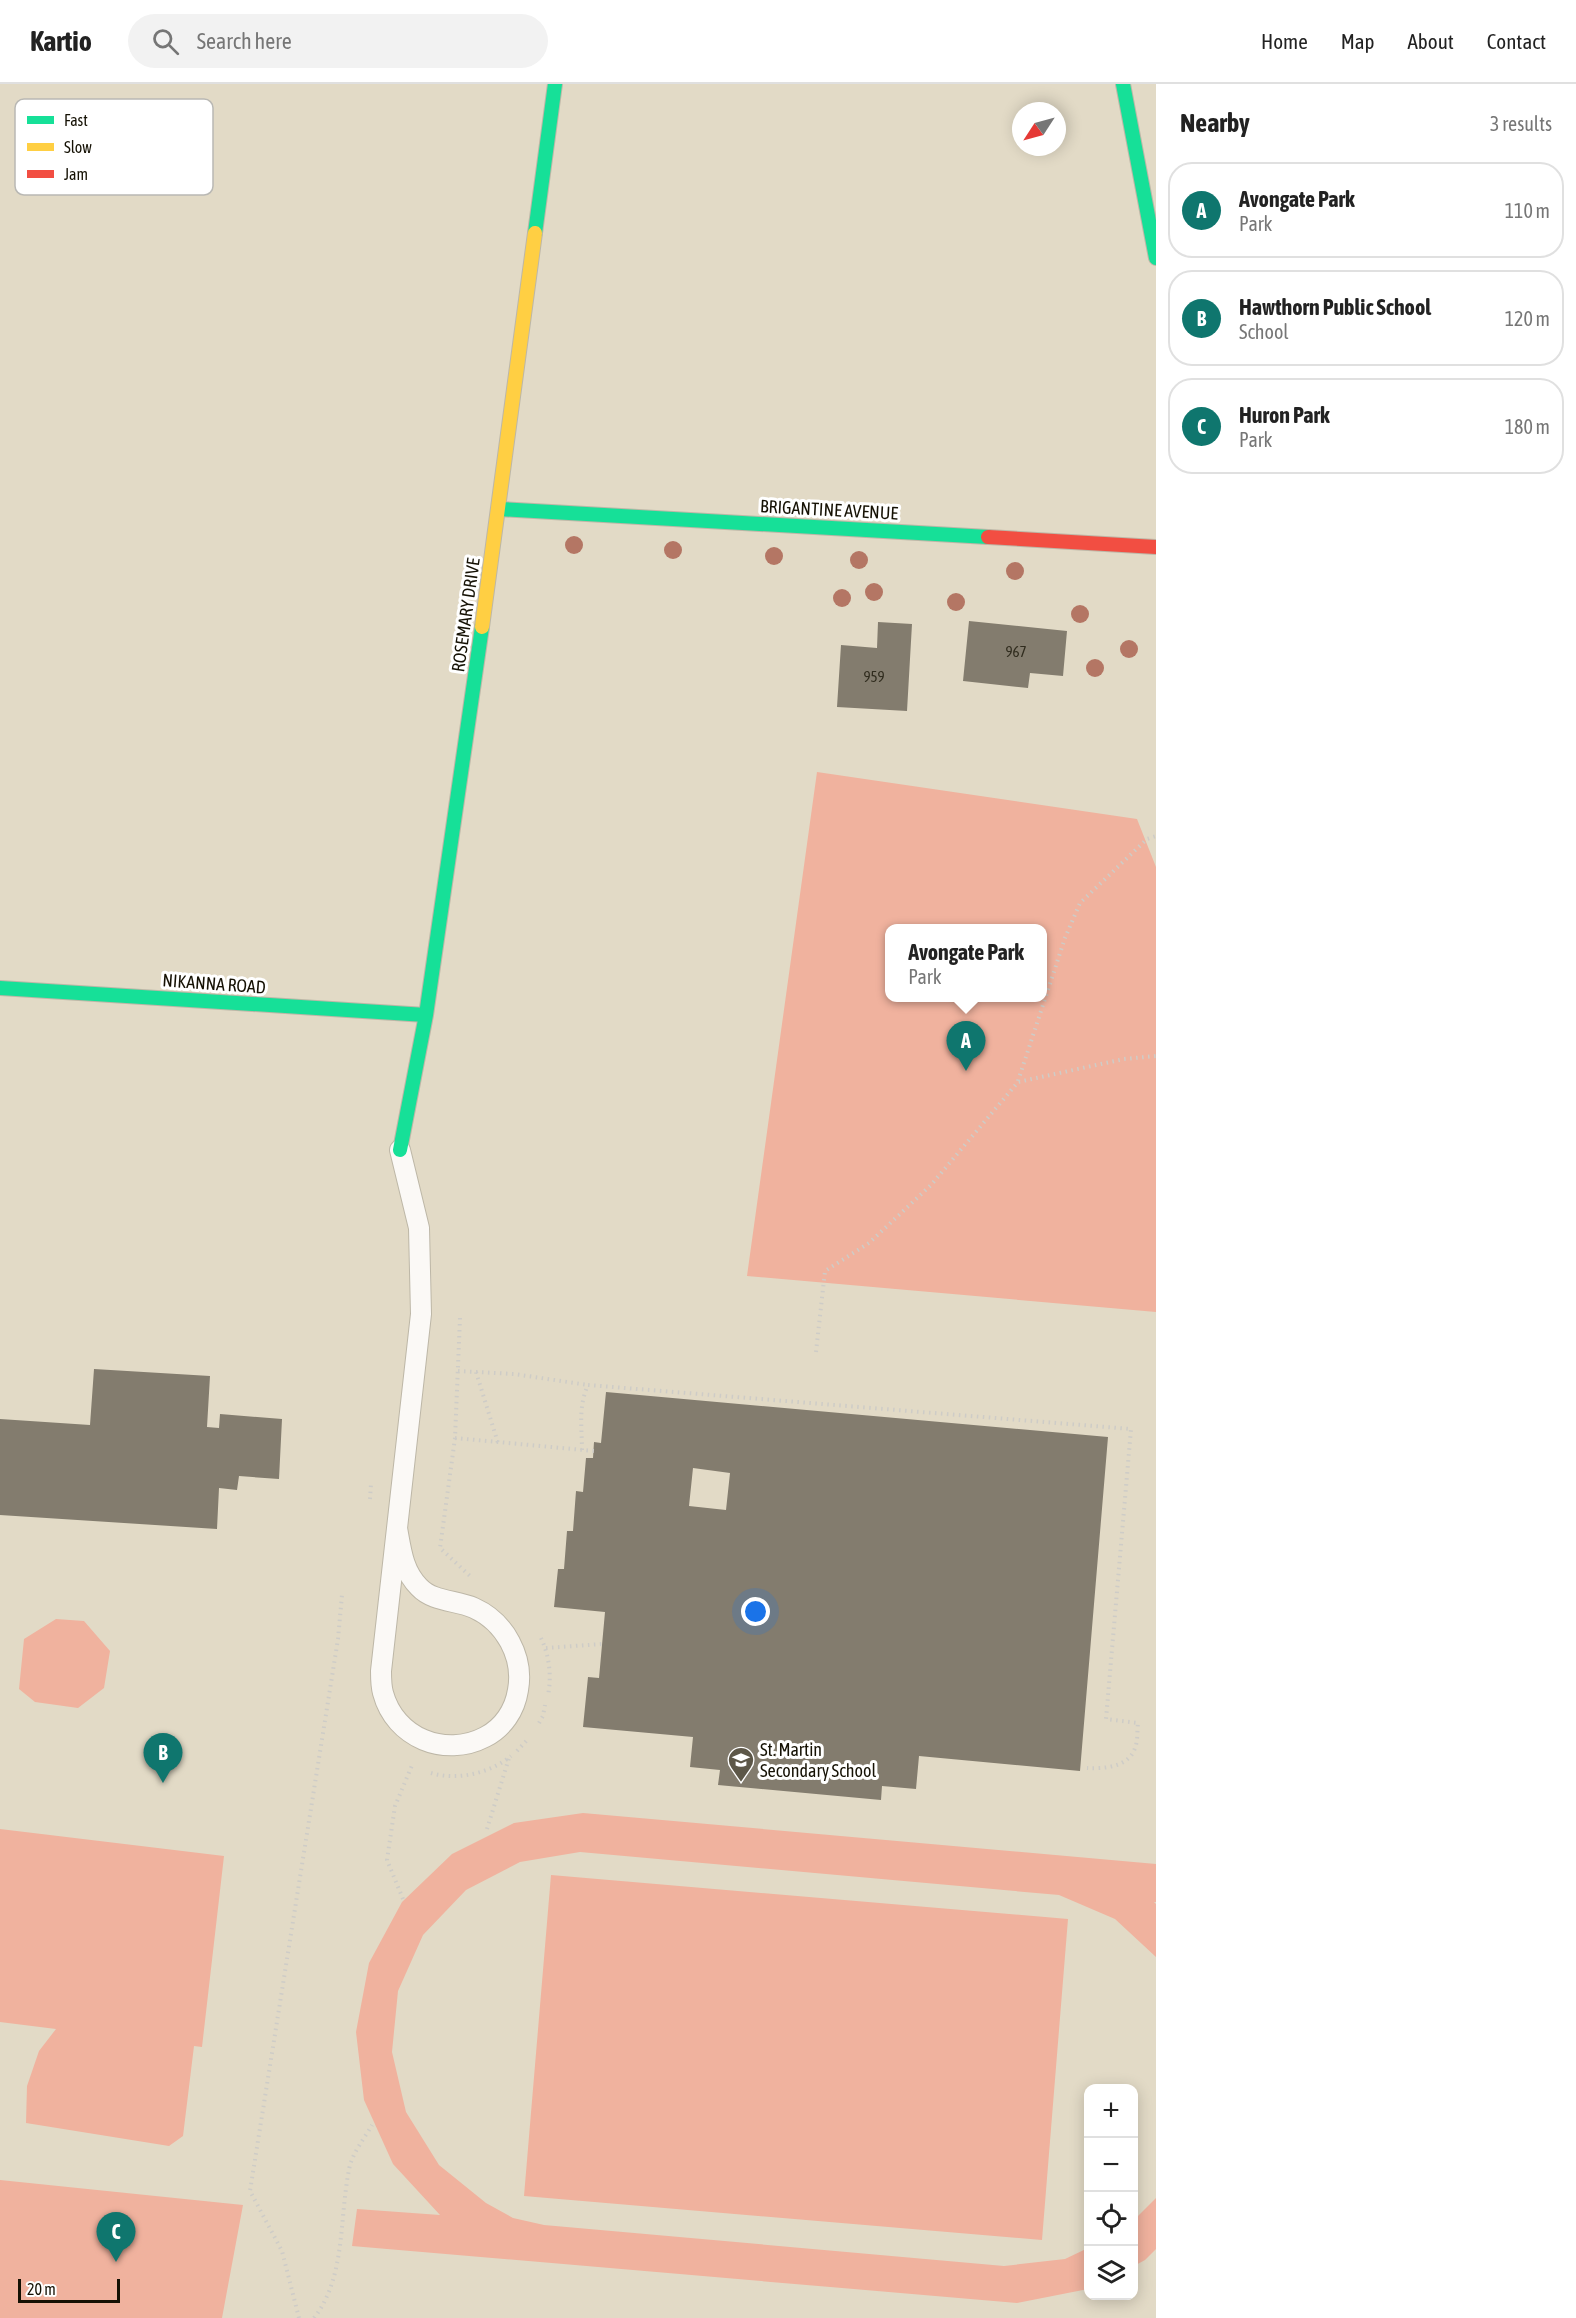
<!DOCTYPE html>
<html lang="en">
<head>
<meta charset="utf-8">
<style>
  :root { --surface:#fff; --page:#f2f2f2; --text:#222; --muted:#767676; --line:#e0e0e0; --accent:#0f766e }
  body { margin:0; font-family:"Asap Condensed",sans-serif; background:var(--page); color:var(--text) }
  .controls { position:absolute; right:18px; bottom:18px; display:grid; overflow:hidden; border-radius:12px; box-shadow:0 3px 15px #0003 }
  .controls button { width:54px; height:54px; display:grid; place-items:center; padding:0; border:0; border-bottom:2px solid var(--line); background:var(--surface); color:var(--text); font:30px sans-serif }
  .compass { position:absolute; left:1012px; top:18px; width:54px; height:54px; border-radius:50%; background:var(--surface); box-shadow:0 3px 15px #0003; rotate:234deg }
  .scale { position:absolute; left:18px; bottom:15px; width:102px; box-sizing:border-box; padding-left:6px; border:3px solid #151104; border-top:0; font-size:16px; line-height:21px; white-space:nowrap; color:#151104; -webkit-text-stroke:4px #fff; paint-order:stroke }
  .you { position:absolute; left:756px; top:1528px; width:21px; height:21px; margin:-15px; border:4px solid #fff; border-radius:50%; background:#1a73e8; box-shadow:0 0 0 9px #1a73e833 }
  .badge { display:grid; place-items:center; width:39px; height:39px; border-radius:50%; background:var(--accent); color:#fff; font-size:20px; font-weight:700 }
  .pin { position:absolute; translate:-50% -50px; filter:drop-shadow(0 2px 3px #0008) }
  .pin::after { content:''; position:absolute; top:32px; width:21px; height:18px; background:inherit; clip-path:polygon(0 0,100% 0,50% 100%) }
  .popup { position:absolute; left:885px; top:840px; width:162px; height:78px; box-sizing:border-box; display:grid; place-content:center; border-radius:12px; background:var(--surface); filter:drop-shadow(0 2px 4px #0005); font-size:20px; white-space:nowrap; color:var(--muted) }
  .popup b { font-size:22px; color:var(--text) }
  .popup::after { content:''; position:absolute; left:50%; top:100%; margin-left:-12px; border:12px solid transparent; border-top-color:var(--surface) }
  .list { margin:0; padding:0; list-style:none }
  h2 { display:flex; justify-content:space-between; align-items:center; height:78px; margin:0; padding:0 24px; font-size:26px }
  h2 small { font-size:20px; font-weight:400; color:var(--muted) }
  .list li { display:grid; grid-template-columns:39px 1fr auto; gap:18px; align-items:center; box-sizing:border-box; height:96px; margin:0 12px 12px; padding:0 12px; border:2px solid var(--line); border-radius:24px }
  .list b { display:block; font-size:22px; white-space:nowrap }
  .list p { margin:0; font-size:20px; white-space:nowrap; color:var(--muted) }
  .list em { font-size:20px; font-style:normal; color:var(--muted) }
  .icon { flex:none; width:33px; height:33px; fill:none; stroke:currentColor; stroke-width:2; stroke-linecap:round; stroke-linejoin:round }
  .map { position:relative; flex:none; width:1156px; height:2234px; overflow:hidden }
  header { display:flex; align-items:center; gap:36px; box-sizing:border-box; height:84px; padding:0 30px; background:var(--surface); border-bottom:2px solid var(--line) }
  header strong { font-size:28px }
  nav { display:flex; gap:33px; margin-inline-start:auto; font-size:21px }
  .search { width:420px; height:54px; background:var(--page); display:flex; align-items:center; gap:15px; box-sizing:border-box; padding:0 21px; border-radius:33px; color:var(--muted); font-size:22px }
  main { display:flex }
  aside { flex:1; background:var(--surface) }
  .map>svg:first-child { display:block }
  .green { fill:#f0b29e; fill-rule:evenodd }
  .building { fill:#837c6e; fill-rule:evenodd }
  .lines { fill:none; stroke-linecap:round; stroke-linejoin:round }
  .lane-casing { stroke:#bdb7a7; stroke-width:22 }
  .fast-casing { stroke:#bdb7a7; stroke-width:16 }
  .slow-casing { stroke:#bdb7a7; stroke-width:16 }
  .jam-casing { stroke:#bdb7a7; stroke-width:16 }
  .path { stroke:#ceccc7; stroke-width:4; stroke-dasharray:1.5 4.5; stroke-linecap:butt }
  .lane { stroke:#fbf9f6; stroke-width:20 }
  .fast { stroke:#16e098; stroke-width:14 }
  .slow { stroke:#ffcf43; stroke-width:14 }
  .jam { stroke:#f24e42; stroke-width:14 }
  .tree { fill:#b47664 }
  .labels { text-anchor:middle; stroke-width:6; stroke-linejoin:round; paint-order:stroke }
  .number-label { font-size:15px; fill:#302c1e }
  .street-label { font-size:18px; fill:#151104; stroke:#fff }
  .poi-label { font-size:18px; fill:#151104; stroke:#fff; text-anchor:start }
  .key { fill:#fff; stroke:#b9b8b4; stroke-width:1.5 }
  .key-label { font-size:16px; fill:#151104 }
</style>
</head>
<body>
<header>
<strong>Kartio</strong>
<div class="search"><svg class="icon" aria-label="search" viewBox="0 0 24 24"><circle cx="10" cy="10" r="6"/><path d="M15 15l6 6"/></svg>Search here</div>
<nav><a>Home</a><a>Map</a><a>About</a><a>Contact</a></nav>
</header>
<main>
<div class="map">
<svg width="1156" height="2234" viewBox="0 0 1156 2234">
  <rect width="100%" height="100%" fill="#e2dac6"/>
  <path class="green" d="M 817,688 L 1137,735 L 1156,783 L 1156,1228 L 747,1192 ZM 890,844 L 1042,844 L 1042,914 L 890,914 Z
    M 56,1535 L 84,1537 L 110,1567 L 104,1604 L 78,1624 L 35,1618 L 19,1605 L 24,1555 Z
    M 583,1729 L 1156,1780 L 1156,1818 L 1154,1818 L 1156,1820 L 1156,1873 L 1115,1835 L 1059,1811 L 580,1768 L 520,1778 L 466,1806 L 423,1851 L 398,1907 L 392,1968 L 406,2028 L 439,2081 L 486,2119 L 513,2134 L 544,2141 L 1004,2182 L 1065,2175 L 1088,2164 L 1088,2205 L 1017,2219 L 352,2162 L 357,2125 L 440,2131 L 393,2080 L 364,2016 L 356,1948 L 369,1879 L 402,1818 L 452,1770 L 514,1739 Z
    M 0,1745 L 224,1772 L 202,1963 L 194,1962 L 183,2052 L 169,2062 L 26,2039 L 27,2002 L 39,1967 L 56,1945 L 0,1938 Z
    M 551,1791 L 1068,1835 L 1042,2156 L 524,2112 Z
    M 0,2096 L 243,2121 L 222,2234 L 0,2234 Z
    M 1156,2114 L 1156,2165 L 1145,2176 L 1134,2182 L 1134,2136 Z"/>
  <path class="building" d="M 969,537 L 1067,547 L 1063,592 L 1030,589 L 1028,604 L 963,597 Z
    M 878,538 L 912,540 L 907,627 L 837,623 L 841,561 L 877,564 Z
    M 94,1285 L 210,1292 L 207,1343 L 219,1344 L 220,1330 L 282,1335 L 279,1395 L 239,1392 L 237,1406 L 219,1404 L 217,1445 L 0,1431 L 0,1335 L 90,1341 Z
    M 606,1308 L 1108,1353 L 1080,1687 L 919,1672 L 916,1705 L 882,1702 L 881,1716 L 718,1701 L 720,1686 L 690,1683 L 693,1653 L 583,1643 L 588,1593 L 599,1594 L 605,1528 L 554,1523 L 558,1485 L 564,1485 L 567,1447 L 573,1447 L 576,1407 L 583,1408 L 586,1374 L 593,1374 L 594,1358 L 601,1359 ZM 693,1384 L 730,1389 L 726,1426 L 689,1422 Z"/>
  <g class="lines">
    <g class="lane-casing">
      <path id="lane" d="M 397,1444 C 401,1466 403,1487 419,1503 C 433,1518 456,1516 474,1524 C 505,1538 524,1573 518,1606 C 515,1626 503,1644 485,1653 C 445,1674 395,1654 383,1609 C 381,1602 381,1594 381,1587 L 421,1230 L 419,1144 L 400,1066"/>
    </g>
    <g class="fast-casing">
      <path id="fast" d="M 1123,0 L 1156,174
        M 535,149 L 555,0
        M 499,425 L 988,453
        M 0,904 L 426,931
        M 400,1066 L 426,931 L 482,543"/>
    </g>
    <g class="slow-casing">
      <path id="slow" d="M 482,543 L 535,149"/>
    </g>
    <g class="jam-casing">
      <path id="jam" d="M 988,453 L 1156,463"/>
    </g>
    <path class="path" d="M 1018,997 L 1065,854 L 1080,819 L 1147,755 L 1156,752
      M 460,1234 L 455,1354 L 440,1464 L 470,1492
      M 816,1268 L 825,1187 L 869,1159 L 931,1101 L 1018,998 L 1124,975 L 1156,972
      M 458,1287 L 514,1290 L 588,1301
      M 476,1288 L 498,1359
      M 455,1354 L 594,1367
      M 582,1366 C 582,1343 578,1323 588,1301 L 1131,1345 L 1106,1635 L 1138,1639 C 1137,1647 1138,1657 1135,1664 C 1129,1683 1104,1685 1087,1684
      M 370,1415 L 371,1400
      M 541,1554 C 549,1571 552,1592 548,1611
      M 546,1564 L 602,1560
      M 539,1639 L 543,1632 L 545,1621
      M 517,1667 L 528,1655
      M 431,1689 C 458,1697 490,1689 511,1672
      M 487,1745 L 509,1674
      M 403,1815 L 387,1776 L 395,1722 L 413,1679
      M 299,2234 L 282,2167 L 250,2107 L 338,1555 L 342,1511
      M 314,2234 C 346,2193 339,2135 349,2086 C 351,2071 364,2055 372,2041"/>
    <use href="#lane" class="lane"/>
    <use href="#fast" class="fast"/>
    <use href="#slow" class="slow"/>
    <use href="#jam" class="jam"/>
  </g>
  <g class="tree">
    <circle cx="574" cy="461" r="9"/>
    <circle cx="673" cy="466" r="9"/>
    <circle cx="774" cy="472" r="9"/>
    <circle cx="859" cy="476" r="9"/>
    <circle cx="1015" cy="487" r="9"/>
    <circle cx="874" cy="508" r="9"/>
    <circle cx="842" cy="514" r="9"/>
    <circle cx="956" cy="518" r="9"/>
    <circle cx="1080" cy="530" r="9"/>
    <circle cx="1129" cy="565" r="9"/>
    <circle cx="1095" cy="584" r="9"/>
  </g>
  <defs>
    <g id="school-pin" transform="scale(1.35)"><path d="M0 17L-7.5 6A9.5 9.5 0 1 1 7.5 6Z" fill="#5d5748" stroke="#fff"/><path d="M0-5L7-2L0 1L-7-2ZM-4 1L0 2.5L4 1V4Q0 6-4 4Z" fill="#fff"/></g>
  </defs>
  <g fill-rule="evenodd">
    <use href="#school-pin" x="741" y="1676"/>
  </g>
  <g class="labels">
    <g class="number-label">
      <text x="1016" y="573">967</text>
      <text x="874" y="598">959</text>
    </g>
    <g class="street-label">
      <text transform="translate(829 426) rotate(3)" y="6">BRIGANTINE AVENUE</text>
      <text transform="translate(466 531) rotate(-82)" y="6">ROSEMARY DRIVE</text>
      <text transform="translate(214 900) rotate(4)" y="6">NIKANNA ROAD</text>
    </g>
    <g class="poi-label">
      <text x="760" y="1672">St. Martin<tspan x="760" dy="21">Secondary School</tspan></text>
    </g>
  </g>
  <rect x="15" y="15" width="198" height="96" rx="9" class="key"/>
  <rect x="27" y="32" width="27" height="8" fill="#16e098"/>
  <rect x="27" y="59" width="27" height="8" fill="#ffcf43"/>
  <rect x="27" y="86" width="27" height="8" fill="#f24e42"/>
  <g class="key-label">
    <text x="64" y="42">Fast</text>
    <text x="64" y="69">Slow</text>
    <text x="64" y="96">Jam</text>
  </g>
</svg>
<div class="controls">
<button>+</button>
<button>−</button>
<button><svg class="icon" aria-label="locate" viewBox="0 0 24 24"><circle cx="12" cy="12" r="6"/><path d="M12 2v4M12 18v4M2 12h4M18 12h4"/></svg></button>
<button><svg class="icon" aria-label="layers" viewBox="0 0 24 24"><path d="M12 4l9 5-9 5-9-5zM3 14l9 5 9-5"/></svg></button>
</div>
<svg class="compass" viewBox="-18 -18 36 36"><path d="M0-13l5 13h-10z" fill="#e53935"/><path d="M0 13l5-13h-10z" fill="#767676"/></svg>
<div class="scale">20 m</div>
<div class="you"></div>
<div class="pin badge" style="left:966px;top:987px">A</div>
<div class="popup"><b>Avongate Park</b>Park</div>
<div class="pin badge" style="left:163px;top:1699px">B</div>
<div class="pin badge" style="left:116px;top:2178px">C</div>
</div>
<aside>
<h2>Nearby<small>3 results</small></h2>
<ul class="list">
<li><span class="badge">A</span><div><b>Avongate Park</b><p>Park</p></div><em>110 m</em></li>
<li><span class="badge">B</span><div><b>Hawthorn Public School</b><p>School</p></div><em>120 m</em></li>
<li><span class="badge">C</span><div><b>Huron Park</b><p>Park</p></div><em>180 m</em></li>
</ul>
</aside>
</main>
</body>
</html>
